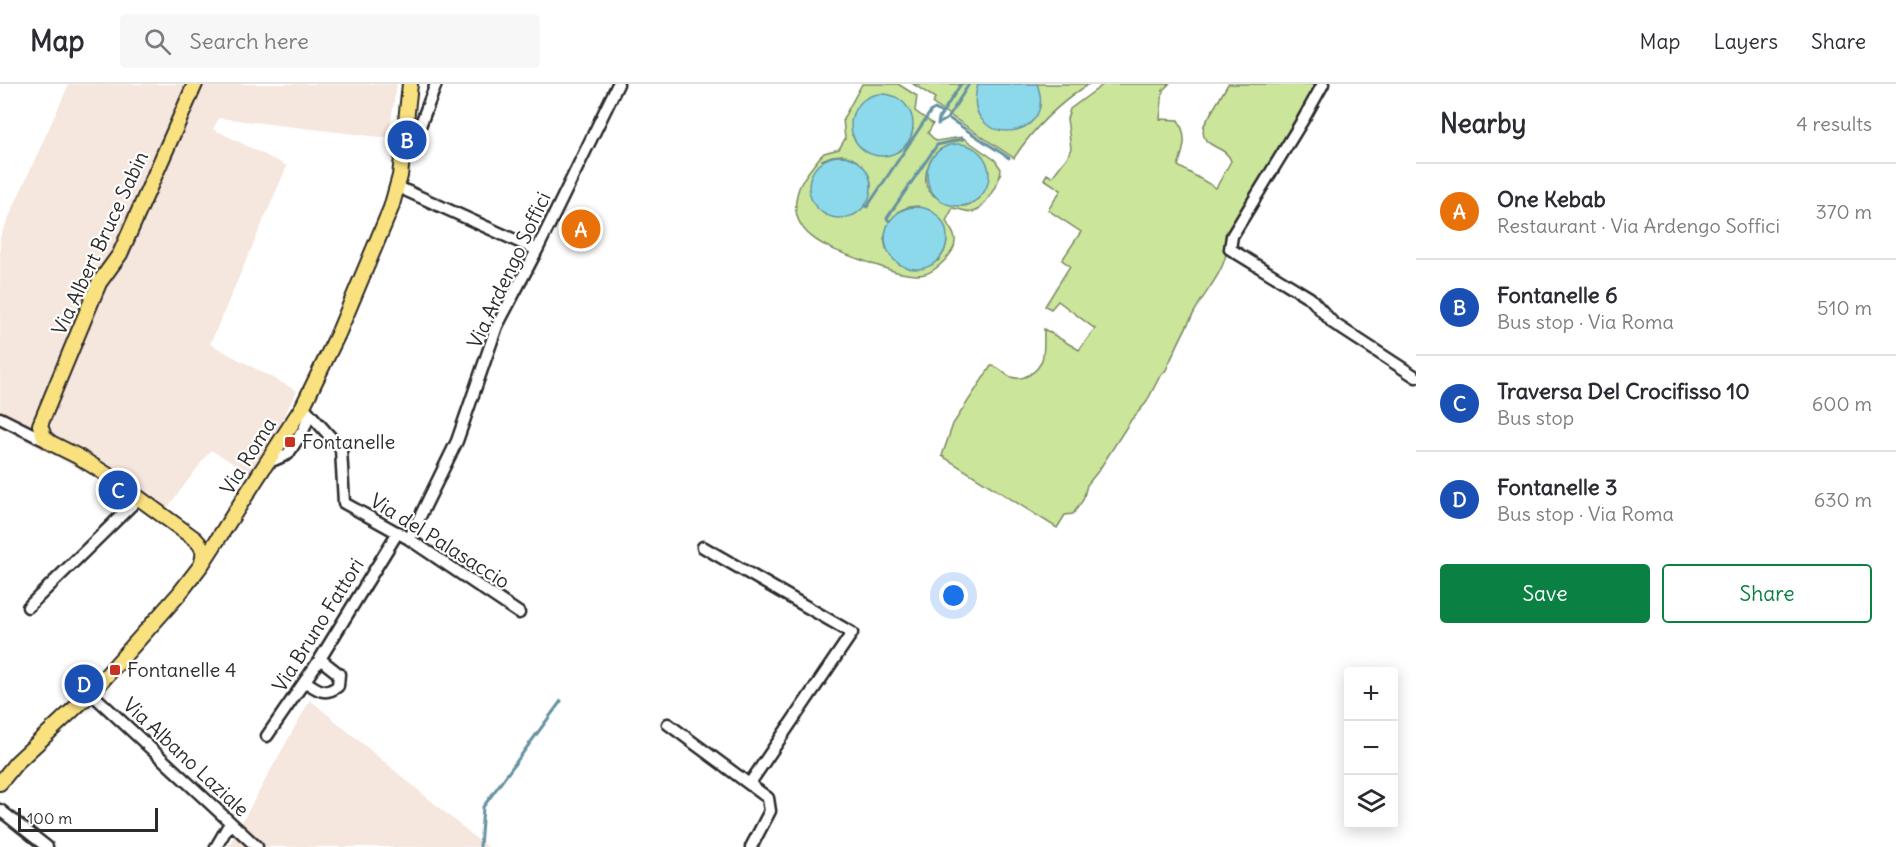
<!DOCTYPE html>
<html lang="en">
<head>
<meta charset="utf-8">
<style>
  :root { --surface:#fff; --page:#f7f7f7; --text:#2b2b33; --muted:#7c7c81; --line:#e1e1e2; --accent:#0b8043 }
  body { margin:0; font-family:Delius,sans-serif; background:var(--page); color:var(--text) }
  .controls { position:absolute; right:18px; bottom:18px; display:grid; overflow:hidden; border-radius:6px; box-shadow:0 3px 15px #0003 }
  .controls button { width:54px; height:54px; display:grid; place-items:center; padding:0; border:0; border-bottom:2px solid var(--line); background:var(--surface); color:var(--text); font:30px sans-serif }
  .scale { position:absolute; left:18px; bottom:15px; width:140px; box-sizing:border-box; padding-left:6px; border:3px solid #2b2b2b; border-top:0; font-size:16px; line-height:21px; white-space:nowrap; color:#2b2b2b; -webkit-text-stroke:4px #fff; paint-order:stroke }
  .you { position:absolute; left:954px; top:512px; width:21px; height:21px; margin:-15px; border:4px solid #fff; border-radius:50%; background:#1a73e8; box-shadow:0 0 0 9px #1a73e833 }
  .badge { display:grid; place-items:center; width:39px; height:39px; border-radius:50%; background:var(--accent); color:#fff; font-size:20px; font-weight:700 }
  .pin { position:absolute; translate:-50% -50%; border:3px solid #fff; box-shadow:0 2px 6px #0006 }
  .list { margin:0; padding:0; list-style:none }
  h2 { display:flex; justify-content:space-between; align-items:center; height:78px; margin:0; padding:0 24px; font-size:26px }
  h2 small { font-size:20px; font-weight:400; color:var(--muted) }
  .list li { display:grid; grid-template-columns:39px 1fr auto; gap:18px; align-items:center; box-sizing:border-box; height:96px; padding:0 24px; border-top:2px solid var(--line) }
  .list b { display:block; font-size:22px; white-space:nowrap }
  .list p { margin:0; font-size:20px; white-space:nowrap; color:var(--muted) }
  .list em { font-size:20px; font-style:normal; color:var(--muted) }
  .actions { display:flex; gap:12px; padding:18px 24px }
  .actions a { flex:1; padding:14px 0; border:2px solid var(--accent); border-radius:6px; text-align:center; font-size:21px; color:var(--accent) }
  .actions .main { background:var(--accent); color:#fff }
  .icon { flex:none; width:33px; height:33px; fill:none; stroke:currentColor; stroke-width:2; stroke-linecap:round; stroke-linejoin:round }
  .map { position:relative; flex:none; width:1416px; height:763px; overflow:hidden }
  header { display:flex; align-items:center; gap:36px; box-sizing:border-box; height:84px; padding:0 30px; background:var(--surface); border-bottom:2px solid var(--line) }
  header strong { font-size:28px }
  nav { display:flex; gap:33px; margin-inline-start:auto; font-size:21px }
  .search { width:420px; height:54px; background:var(--page); display:flex; align-items:center; gap:15px; box-sizing:border-box; padding:0 21px; border-radius:6px; color:var(--muted); font-size:22px }
  main { display:flex }
  aside { flex:1; background:var(--surface) }
  .map>svg:first-child { display:block }
  .built { fill:#f5e6de }
  .green { fill:#cbe59b; stroke:#7b8863; stroke-width:1.5; fill-rule:evenodd }
  .water { fill:#8dd9ec; stroke:#66939f; stroke-width:1.5 }
  .lines { fill:none; stroke-linecap:round; stroke-linejoin:round }
  .stream { stroke:#66939f; stroke-width:3 }
  .minor-casing { stroke:#2b2b2b; stroke-width:15 }
  .major-casing { stroke:#2b2b2b; stroke-width:18 }
  .minor { stroke:#fff; stroke-width:10 }
  .major { stroke:#fae180; stroke-width:14 }
  .poi-dot { fill:#c8321e; stroke:#fff; stroke-width:2 }
  .labels { text-anchor:middle; stroke-width:4.5; stroke-linejoin:round; paint-order:stroke }
  .street-label { font-size:20px; fill:#2b2b2b; stroke:#fff }
  .poi-label { font-size:20px; fill:#2b2b2b; stroke:#fff; text-anchor:start }
</style>
</head>
<body>
<header>
<strong>Map</strong>
<div class="search"><svg class="icon" aria-label="search" viewBox="0 0 24 24"><circle cx="10" cy="10" r="6"/><path d="M15 15l6 6"/></svg>Search here</div>
<nav><a>Map</a><a>Layers</a><a>Share</a></nav>
</header>
<main>
<div class="map">
<svg width="1416" height="763" viewBox="0 0 1416 763">
  <rect width="100%" height="100%" fill="#fff"/>
  <filter id="ink" filterUnits="userSpaceOnUse"><feTurbulence type="fractalNoise" baseFrequency=".0167" numOctaves="2"/><feDisplacementMap in="SourceGraphic" scale="12" xChannelSelector="R" yChannelSelector="G"/><feConvolveMatrix kernelMatrix="1 2 1 2 8 2 1 2 1" color-interpolation-filters="sRGB"/></filter>
  <g filter="url(#ink)">
    <path class="built" d="M 69,0 L 397,0 L 388,54 L 219,34 L 213,45 L 287,82 L 210,260 L 297,307 L 254,391 L 211,366 L 158,436 L 87,389 L 0,343 L 0,153 Z
      M 310,616 L 478,756 L 489,763 L 228,763 Z"/>
    <path class="green" d="M 862,0 L 898,0 L 917,12 L 915,27 L 933,40 L 928,49 L 936,57 L 962,53 L 995,76 L 1001,85 C 1001,95 984,127 972,128 C 967,128 959,125 953,124 L 946,137 C 949,143 956,150 955,158 C 955,169 936,187 925,190 C 906,194 885,184 867,178 C 833,166 782,152 799,104 C 803,93 813,82 820,73 L 824,69 L 839,65 L 845,55 L 843,35 ZM 913,45 C 906,67 899,70 878,68 C 864,67 859,64 852,51 ZM 940,65 L 980,114 C 974,118 969,122 963,122 C 957,123 951,119 945,116 C 942,115 935,113 933,111 C 918,97 929,75 940,65 ZM 842,71 C 875,79 881,113 853,131 L 822,76 L 832,72 ZM 918,122 L 947,158 L 944,168 L 938,177 L 891,173 L 886,164 L 884,154 L 899,127 L 908,123 Z
      M 913,0 L 1089,0 C 1058,20 1034,43 1014,74 L 933,20 L 935,14 Z
      M 1104,0 L 1169,0 L 1163,6 L 1160,35 L 1178,36 C 1188,53 1184,65 1178,82 L 1216,104 L 1231,77 C 1225,59 1198,66 1204,41 L 1228,0 L 1320,0 L 1296,41 L 1286,52 L 1227,165 C 1224,189 1206,206 1195,227 C 1184,246 1175,266 1166,286 L 1159,294 L 1146,319 L 1131,336 L 1099,386 L 1087,401 L 1083,416 L 1073,430 L 1065,431 L 1057,444 L 942,372 L 953,340 L 991,282 C 1000,282 1003,290 1011,293 C 1017,295 1024,294 1029,291 C 1048,280 1043,262 1044,245 L 1079,266 L 1095,245 L 1058,217 L 1051,225 L 1045,222 L 1070,182 L 1062,176 L 1081,148 L 1048,126 L 1061,106 L 1044,95 L 1047,90 L 1052,93 L 1068,72 L 1071,64 L 1067,35 L 1070,25 Z"/>
    <path class="water" d="M 978,0 L 1037,0 C 1060,60 958,65 978,0 Z
      M851 41a31 31 0 1 1 62 0a31 31 0 1 1-62 0Z
      M927 91a31 31 0 1 1 62 0a31 31 0 1 1-62 0Z
      M809 103a31 31 0 1 1 62 0a31 31 0 1 1-62 0Z
      M885 154a31 31 0 1 1 62 0a31 31 0 1 1-62 0Z"/>
    <g class="lines">
      <path class="stream" d="M 950,35 L 1009,74
        M 938,40 L 947,35 L 969,0
        M 938,40 L 939,34 L 961,0
        M 865,122 L 867,123 L 931,27 L 935,25 L 940,28
        M 889,137 L 887,134 L 937,61 L 963,55
        M 480,763 L 483,723 L 561,617"/>
      <g class="minor-casing">
        <path id="minor" d="M 1323,0 L 1304,34 L 1232,152 L 1230,165 L 1310,214 L 1333,239 L 1416,293
          M 404,43 L 412,45 L 420,42 L 436,0
          M 398,103 L 537,166
          M 303,322 L 341,365 L 344,419 L 409,455 L 519,529
          M 0,334 L 48,358
          M 267,379 L 288,370 L 304,345 L 310,330
          M 409,455 L 457,357 L 497,242 L 537,166 L 618,0
          M 703,463 L 852,549 L 750,699
          M 28,523 L 138,415
          M 306,598 C 318,606 325,612 338,602 L 339,590 L 320,575
          M 91,609 L 257,763
          M 668,640 L 768,714 L 770,727 L 751,763
          M 267,652 L 320,575 L 398,448
          M 0,726 L 47,763
          M 216,763 L 230,739"/>
      </g>
      <g class="major-casing">
        <path id="major" d="M 195,0 L 120,170 L 99,199 L 40,341 L 44,353 L 51,359 L 79,373 L 106,390 L 195,455 C 203,463 205,467 202,478
          M 0,699 L 16,679 L 91,609 L 179,510 L 202,480 L 303,322 L 338,250 L 391,124 L 400,92 L 410,0"/>
      </g>
      <use href="#minor" class="minor"/>
      <use href="#major" class="major"/>
    </g>
  </g>
  <g class="poi-dot">
    <rect x="284" y="352" width="12" height="12" rx="3"/>
    <rect x="109" y="580" width="12" height="12" rx="3"/>
  </g>
  <g class="labels">
    <g class="street-label">
      <text transform="translate(100 159) rotate(-65)" y="7">Via Albert Bruce Sabin</text>
      <text transform="translate(509 186) rotate(-65)" y="7">Via Ardengo Soffici</text>
      <text transform="translate(248 372) rotate(-58)" y="7">Via Roma</text>
      <text transform="translate(440 457) rotate(32)" y="7">Via del Palasaccio</text>
      <text transform="translate(318 541) rotate(-58)" y="7">Via Bruno Fattori</text>
      <text transform="translate(186 673) rotate(43)" y="7">Via Albano Laziale</text>
    </g>
    <g class="poi-label">
      <text x="302" y="365">Fontanelle</text>
      <text x="127" y="593">Fontanelle 4</text>
    </g>
  </g>
</svg>
<div class="controls">
<button>+</button>
<button>−</button>
<button><svg class="icon" aria-label="layers" viewBox="0 0 24 24"><path d="M12 4l9 5-9 5-9-5zM3 14l9 5 9-5"/></svg></button>
</div>
<div class="scale">100 m</div>
<div class="you"></div>
<div class="pin badge" style="left:581px;top:145px;background:#e8710a">A</div>
<div class="pin badge" style="left:407px;top:56px;background:#1a4fb4">B</div>
<div class="pin badge" style="left:118px;top:406px;background:#1a4fb4">C</div>
<div class="pin badge" style="left:84px;top:600px;background:#1a4fb4">D</div>
</div>
<aside>
<h2>Nearby<small>4 results</small></h2>
<ul class="list">
<li><span class="badge" style="background:#e8710a">A</span><div><b>One Kebab</b><p>Restaurant · Via Ardengo Soffici</p></div><em>370 m</em></li>
<li><span class="badge" style="background:#1a4fb4">B</span><div><b>Fontanelle 6</b><p>Bus stop · Via Roma</p></div><em>510 m</em></li>
<li><span class="badge" style="background:#1a4fb4">C</span><div><b>Traversa Del Crocifisso 10</b><p>Bus stop</p></div><em>600 m</em></li>
<li><span class="badge" style="background:#1a4fb4">D</span><div><b>Fontanelle 3</b><p>Bus stop · Via Roma</p></div><em>630 m</em></li>
</ul>
<div class="actions"><a class="main">Save</a><a>Share</a></div>
</aside>
</main>
</body>
</html>
